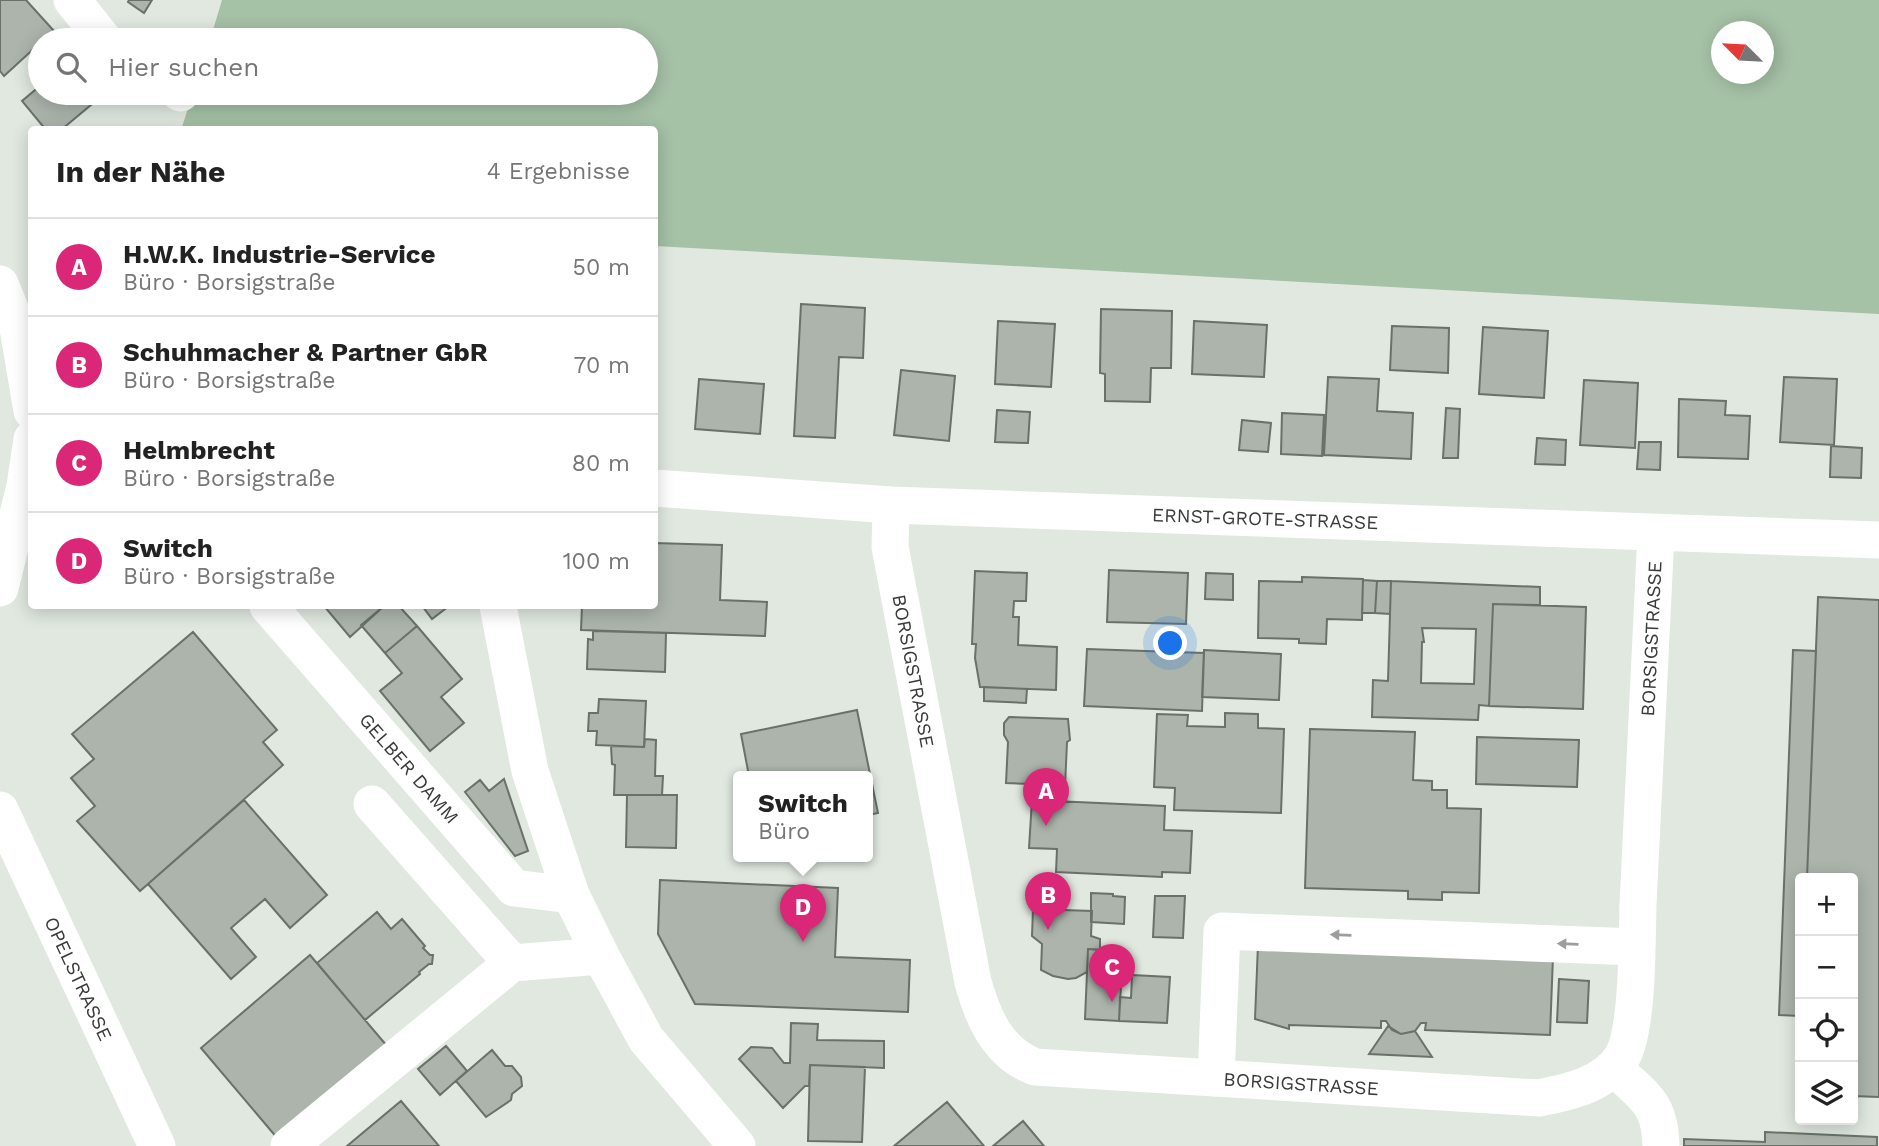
<!DOCTYPE html>
<html lang="de">
<head>
<meta charset="utf-8">
<style>
  :root { --surface:#fff; --page:#f6f6f6; --text:#222; --muted:#767676; --line:#e0e0e0; --accent:#db2777 }
  body { margin:0; font-family:"Work Sans",sans-serif; background:var(--page); color:var(--text) }
  .controls { position:absolute; right:21px; bottom:21px; display:grid; overflow:hidden; border-radius:7px; box-shadow:0 4px 18px #0003 }
  .controls button { width:63px; height:63px; display:grid; place-items:center; padding:0; border:0; border-bottom:2px solid var(--line); background:var(--surface); color:var(--text); font:35px sans-serif }
  .compass { position:absolute; left:1711px; top:21px; width:63px; height:63px; border-radius:50%; background:var(--surface); box-shadow:0 4px 18px #0003; rotate:294deg }
  .you { position:absolute; left:1171px; top:644px; width:24px; height:24px; margin:-18px; border:5px solid #fff; border-radius:50%; background:#1a73e8; box-shadow:0 0 0 10px #1a73e833 }
  .badge { display:grid; place-items:center; width:46px; height:46px; border-radius:50%; background:var(--accent); color:#fff; font-size:23px; font-weight:700 }
  .pin { position:absolute; translate:-50% -58px; filter:drop-shadow(0 2px 4px #0008) }
  .pin::after { content:''; position:absolute; top:37px; width:24px; height:21px; background:inherit; clip-path:polygon(0 0,100% 0,50% 100%) }
  .popup { position:absolute; left:733px; top:771px; width:140px; height:91px; box-sizing:border-box; display:grid; place-content:center; border-radius:7px; background:var(--surface); filter:drop-shadow(0 2px 5px #0005); font-size:23px; white-space:nowrap; color:var(--muted) }
  .popup b { font-size:26px; color:var(--text) }
  .popup::after { content:''; position:absolute; left:50%; top:100%; margin-left:-14px; border:14px solid transparent; border-top-color:var(--surface) }
  .list { margin:0; padding:0; list-style:none }
  h2 { display:flex; justify-content:space-between; align-items:center; height:91px; margin:0; padding:0 28px; font-size:30px }
  h2 small { font-size:23px; font-weight:400; color:var(--muted) }
  .list li { display:grid; grid-template-columns:46px 1fr auto; gap:21px; align-items:center; box-sizing:border-box; height:98px; padding:0 28px; border-top:2px solid var(--line) }
  .list b { display:block; font-size:26px; white-space:nowrap }
  .list p { margin:0; font-size:23px; white-space:nowrap; color:var(--muted) }
  .list em { font-size:23px; font-style:normal; color:var(--muted) }
  .icon { flex:none; width:38px; height:38px; fill:none; stroke:currentColor; stroke-width:2; stroke-linecap:round; stroke-linejoin:round }
  .map { position:relative; flex:none; width:1879px; height:1146px; overflow:hidden }
  .search { position:absolute; background:var(--surface); box-shadow:0 4px 18px #0003; left:28px; top:28px; width:630px; height:77px; display:flex; align-items:center; gap:18px; box-sizing:border-box; padding:0 24px; border-radius:38px; color:var(--muted); font-size:26px }
  .panel { position:absolute; background:var(--surface); box-shadow:0 4px 18px #0003; left:28px; top:126px; width:630px; height:483px; border-radius:7px }
  .map>svg:first-child { display:block }
  .green { fill:#a5c1a6; fill-rule:evenodd }
  .building { fill:#acb4ac; stroke:#697169; stroke-width:2; fill-rule:evenodd }
  .lines { fill:none; stroke-linecap:round; stroke-linejoin:round }
  .minor { stroke:#fff; stroke-width:37 }
  .oneway { fill:#9c9d9c }
  .labels { text-anchor:middle; stroke-width:5; stroke-linejoin:round; paint-order:stroke }
  .street-label { font-size:19px; fill:#383b38; stroke:#edf6ed }
</style>
</head>
<body>
<div class="map">
<svg width="1879" height="1146" viewBox="0 0 1879 1146">
  <rect width="100%" height="100%" fill="#e0e8e0"/>
  <path class="green" d="M 222,0 L 1879,0 L 1879,314 L 655,246 L 654,130 L 181,130 L 193,93 L 646,93 L 646,40 L 210,40 ZM 1722,32 L 1764,32 L 1764,74 L 1722,74 Z"/>
  <path class="building" d="M 0,0 L 26,0 L 54,31 L 44,40 L 40,40 L 40,43 L 4,76 L 0,71 Z
    M 129,0 L 152,0 L 144,13 L 128,2 Z
    M 40,86 L 40,93 L 93,93 L 98,99 L 61,130 L 46,130 L 22,101 Z
    M 801,304 L 865,308 L 863,358 L 839,357 L 835,438 L 794,436 Z
    M 1101,309 L 1172,311 L 1171,368 L 1151,368 L 1150,402 L 1105,401 L 1105,374 L 1100,373 Z
    M 998,321 L 1055,324 L 1051,387 L 995,384 Z
    M 1194,321 L 1267,325 L 1264,377 L 1192,374 Z
    M 1392,326 L 1449,328 L 1448,373 L 1390,370 Z
    M 1483,327 L 1548,331 L 1544,398 L 1479,394 Z
    M 901,370 L 955,376 L 949,441 L 894,435 Z
    M 1328,377 L 1379,379 L 1377,411 L 1413,413 L 1411,459 L 1324,455 Z
    M 1784,377 L 1837,379 L 1834,445 L 1780,442 Z
    M 699,379 L 764,384 L 760,434 L 695,429 Z
    M 1584,380 L 1638,383 L 1635,448 L 1580,445 Z
    M 1679,399 L 1726,401 L 1725,415 L 1750,416 L 1748,459 L 1678,457 Z
    M 1446,408 L 1460,409 L 1458,458 L 1443,458 Z
    M 997,410 L 1030,412 L 1028,443 L 995,442 Z
    M 1282,413 L 1324,415 L 1322,456 L 1281,454 Z
    M 1242,420 L 1271,423 L 1268,452 L 1239,450 Z
    M 1537,438 L 1566,440 L 1565,465 L 1535,464 Z
    M 1639,442 L 1661,442 L 1660,470 L 1637,469 Z
    M 1831,446 L 1862,448 L 1861,478 L 1830,477 Z
    M 654,543 L 722,545 L 720,600 L 767,602 L 765,636 L 581,630 L 582,606 L 654,606 Z
    M 1109,570 L 1188,573 L 1186,624 L 1107,622 Z
    M 975,571 L 1027,573 L 1026,601 L 1014,601 L 1013,617 L 1019,617 L 1018,645 L 1057,647 L 1056,690 L 980,687 L 975,658 L 976,644 L 972,644 Z
    M 1206,573 L 1233,574 L 1233,600 L 1205,599 Z
    M 1302,577 L 1363,579 L 1362,620 L 1327,619 L 1326,644 L 1299,643 L 1299,639 L 1258,638 L 1259,581 L 1302,582 Z
    M 1363,580 L 1377,581 L 1375,613 L 1362,613 Z
    M 1377,581 L 1391,581 L 1390,614 L 1375,613 Z
    M 1391,581 L 1540,587 L 1540,605 L 1493,604 L 1489,706 L 1479,705 L 1478,720 L 1372,717 L 1373,680 L 1388,681 ZM 1422,628 L 1476,629 L 1474,684 L 1421,683 L 1422,642 L 1424,642 Z
    M 1818,597 L 1879,600 L 1879,1097 L 1853,1096 L 1853,878 L 1807,878 Z
    M 1493,604 L 1586,607 L 1583,709 L 1489,706 Z
    M 324,606 L 382,606 L 383,607 L 350,637 Z
    M 384,606 L 399,606 L 417,626 L 385,653 L 361,625 Z
    M 425,606 L 449,606 L 432,619 L 423,607 Z
    M 417,626 L 462,679 L 441,697 L 464,723 L 430,751 L 380,691 L 402,673 L 385,653 Z
    M 593,631 L 666,633 L 665,672 L 587,669 L 588,639 L 593,640 Z
    M 193,632 L 277,730 L 263,742 L 283,765 L 140,891 L 77,821 L 95,806 L 71,778 L 94,759 L 72,734 Z
    M 1087,649 L 1204,653 L 1202,711 L 1084,706 Z
    M 1204,650 L 1281,654 L 1279,700 L 1202,697 Z
    M 1793,650 L 1816,651 L 1807,878 L 1800,878 L 1800,1016 L 1779,1015 Z
    M 984,687 L 1027,689 L 1026,703 L 984,701 Z
    M 599,699 L 646,701 L 644,747 L 596,745 L 597,731 L 588,731 L 589,713 L 598,713 Z
    M 857,710 L 871,779 L 868,780 L 868,776 L 749,776 L 741,734 Z
    M 1225,713 L 1258,714 L 1258,728 L 1284,729 L 1281,813 L 1174,810 L 1175,788 L 1154,787 L 1157,714 L 1188,715 L 1187,726 L 1225,727 Z
    M 1009,717 L 1068,719 L 1070,740 L 1067,742 L 1065,787 L 1063,787 L 1062,802 L 1032,800 L 1032,784 L 1006,783 L 1008,742 L 1004,735 L 1004,723 Z
    M 1310,729 L 1415,732 L 1413,780 L 1432,781 L 1432,790 L 1447,790 L 1447,808 L 1481,809 L 1479,893 L 1442,892 L 1442,900 L 1408,899 L 1408,891 L 1305,888 Z
    M 1477,737 L 1579,740 L 1577,787 L 1476,784 Z
    M 645,739 L 656,740 L 655,776 L 663,776 L 662,795 L 614,795 L 615,765 L 612,764 L 611,746 L 644,747 Z
    M 504,779 L 528,851 L 515,856 L 465,792 L 480,780 L 489,791 Z
    M 871,779 L 878,813 L 868,815 L 868,780 Z
    M 627,795 L 677,795 L 676,848 L 626,847 Z
    M 244,800 L 327,895 L 290,928 L 265,899 L 231,928 L 256,957 L 231,979 L 148,884 Z
    M 1032,800 L 1165,806 L 1164,830 L 1192,831 L 1190,873 L 1162,872 L 1162,877 L 1056,872 L 1057,849 L 1029,848 Z
    M 660,880 L 838,888 L 835,957 L 910,960 L 908,1012 L 695,1004 L 658,934 Z
    M 1091,893 L 1113,894 L 1113,896 L 1125,897 L 1124,924 L 1091,922 Z
    M 1155,896 L 1185,896 L 1183,938 L 1153,937 Z
    M 1033,909 L 1092,911 L 1091,936 L 1100,939 L 1100,950 L 1088,949 L 1087,972 L 1076,978 L 1068,979 L 1053,976 L 1041,970 L 1042,944 L 1032,936 Z
    M 377,912 L 391,929 L 402,919 L 425,946 L 423,948 L 430,955 L 433,955 L 432,964 L 429,964 L 419,972 L 420,974 L 365,1020 L 317,963 Z
    M 1258,944 L 1553,956 L 1550,1035 L 1425,1030 L 1426,1023 L 1421,1023 L 1415,1031 L 1401,1034 L 1392,1030 L 1386,1021 L 1381,1021 L 1381,1028 L 1289,1025 L 1289,1029 L 1255,1019 Z
    M 1088,949 L 1123,951 L 1119,1021 L 1085,1019 Z
    M 310,955 L 387,1046 L 278,1139 L 201,1048 Z
    M 1132,975 L 1170,977 L 1167,1023 L 1119,1021 L 1120,997 L 1131,998 Z
    M 1559,979 L 1589,981 L 1587,1023 L 1557,1022 Z
    M 791,1023 L 818,1024 L 817,1040 L 884,1041 L 884,1068 L 810,1065 L 809,1086 L 805,1086 L 783,1108 L 739,1059 L 751,1047 L 772,1048 L 784,1063 L 790,1063 Z
    M 1388,1026 L 1401,1034 L 1415,1031 L 1432,1057 L 1369,1054 Z
    M 446,1046 L 467,1071 L 440,1095 L 418,1069 Z
    M 492,1050 L 505,1066 L 512,1066 L 521,1077 L 522,1086 L 512,1094 L 511,1100 L 486,1117 L 456,1081 Z
    M 810,1065 L 865,1067 L 862,1142 L 808,1141 Z
    M 401,1101 L 439,1146 L 347,1146 Z
    M 947,1102 L 984,1146 L 894,1146 Z
    M 1023,1121 L 1044,1146 L 993,1146 Z
    M 1765,1132 L 1877,1137 L 1877,1146 L 1684,1146 L 1684,1139 L 1765,1142 Z"/>
  <g class="lines">
    <g class="minor">
      <path d="M 72,0 L 104,40"/>
      <path d="M 180,93 L 181,93"/>
      <path d="M 0,284 L 18,328 L 32,411"/>
      <path id="s1" d="M 654,488 L 891,505 L 1879,540"/>
      <path id="s2" d="M 891,505 L 890,547 L 973,982 C 983,1018 998,1053 1035,1067 L 1539,1098 C 1569,1092 1604,1085 1622,1057 C 1638,1030 1637,941 1638,905 C 1644,781 1650,657 1656,533"/>
      <path d="M 0,588 L 25,486 L 32,439"/>
      <path id="s3" d="M 268,606 L 514,888 L 571,895"/>
      <path d="M 498,606 L 530,771 L 571,895 L 601,956 L 646,1039 L 737,1146"/>
      <path d="M 372,804 L 512,963 L 601,956"/>
      <path id="s4" d="M 0,810 L 157,1146"/>
      <path d="M 1614,1068 C 1644,1097 1660,1102 1661,1146"/>
      <path d="M 1216,1078 L 1222,931 L 1636,947"/>
      <path d="M 289,1146 L 512,963"/>
    </g>
  </g>
  <defs><path id="oneway-solid" d="M-6-.8H1V-3.2L6.5 0L1 3.2V.8H-6Z" transform="scale(1.75)"/></defs>
  <g class="oneway">
    <use href="#oneway-solid" transform="translate(1341 935) rotate(-178)"/>
    <use href="#oneway-solid" transform="translate(1568 944) rotate(-178)"/>
  </g>
  <g class="labels">
    <g class="street-label">
      <text dy="7" stroke="none"><textPath href="#s1" startOffset="612">ERNST-GROTE-STRASSE</textPath></text>
      <text dy="7" stroke="none"><textPath href="#s2" startOffset="1615">BORSIGSTRASSE</textPath></text>
      <text dy="7" stroke="none"><textPath href="#s2" startOffset="168">BORSIGSTRASSE</textPath></text>
      <text dy="7" stroke="none"><textPath href="#s3" startOffset="215">GELBER DAMM</textPath></text>
      <text dy="7" stroke="none"><textPath href="#s4" startOffset="186">OPELSTRASSE</textPath></text>
      <text dy="7" stroke="none"><textPath href="#s2" startOffset="861">BORSIGSTRASSE</textPath></text>
    </g>
  </g>
</svg>
<div class="controls">
<button>+</button>
<button>−</button>
<button><svg class="icon" aria-label="locate" viewBox="0 0 24 24"><circle cx="12" cy="12" r="6"/><path d="M12 2v4M12 18v4M2 12h4M18 12h4"/></svg></button>
<button><svg class="icon" aria-label="layers" viewBox="0 0 24 24"><path d="M12 4l9 5-9 5-9-5zM3 14l9 5 9-5"/></svg></button>
</div>
<svg class="compass" viewBox="-18 -18 36 36"><path d="M0-13l5 13h-10z" fill="#e53935"/><path d="M0 13l5-13h-10z" fill="#767676"/></svg>
<div class="you"></div>
<div class="pin badge" style="left:1046px;top:826px">A</div>
<div class="pin badge" style="left:1048px;top:930px">B</div>
<div class="pin badge" style="left:1112px;top:1002px">C</div>
<div class="pin badge" style="left:803px;top:942px">D</div>
<div class="popup"><b>Switch</b>Büro</div>
<div class="search"><svg class="icon" aria-label="search" viewBox="0 0 24 24"><circle cx="10" cy="10" r="6"/><path d="M15 15l6 6"/></svg>Hier suchen</div>
<section class="panel">
<h2>In der Nähe<small>4 Ergebnisse</small></h2>
<ul class="list">
<li><span class="badge">A</span><div><b>H.W.K. Industrie-Service</b><p>Büro · Borsigstraße</p></div><em>50 m</em></li>
<li><span class="badge">B</span><div><b>Schuhmacher &amp; Partner GbR</b><p>Büro · Borsigstraße</p></div><em>70 m</em></li>
<li><span class="badge">C</span><div><b>Helmbrecht</b><p>Büro · Borsigstraße</p></div><em>80 m</em></li>
<li><span class="badge">D</span><div><b>Switch</b><p>Büro · Borsigstraße</p></div><em>100 m</em></li>
</ul>
</section>
</div>
</body>
</html>
